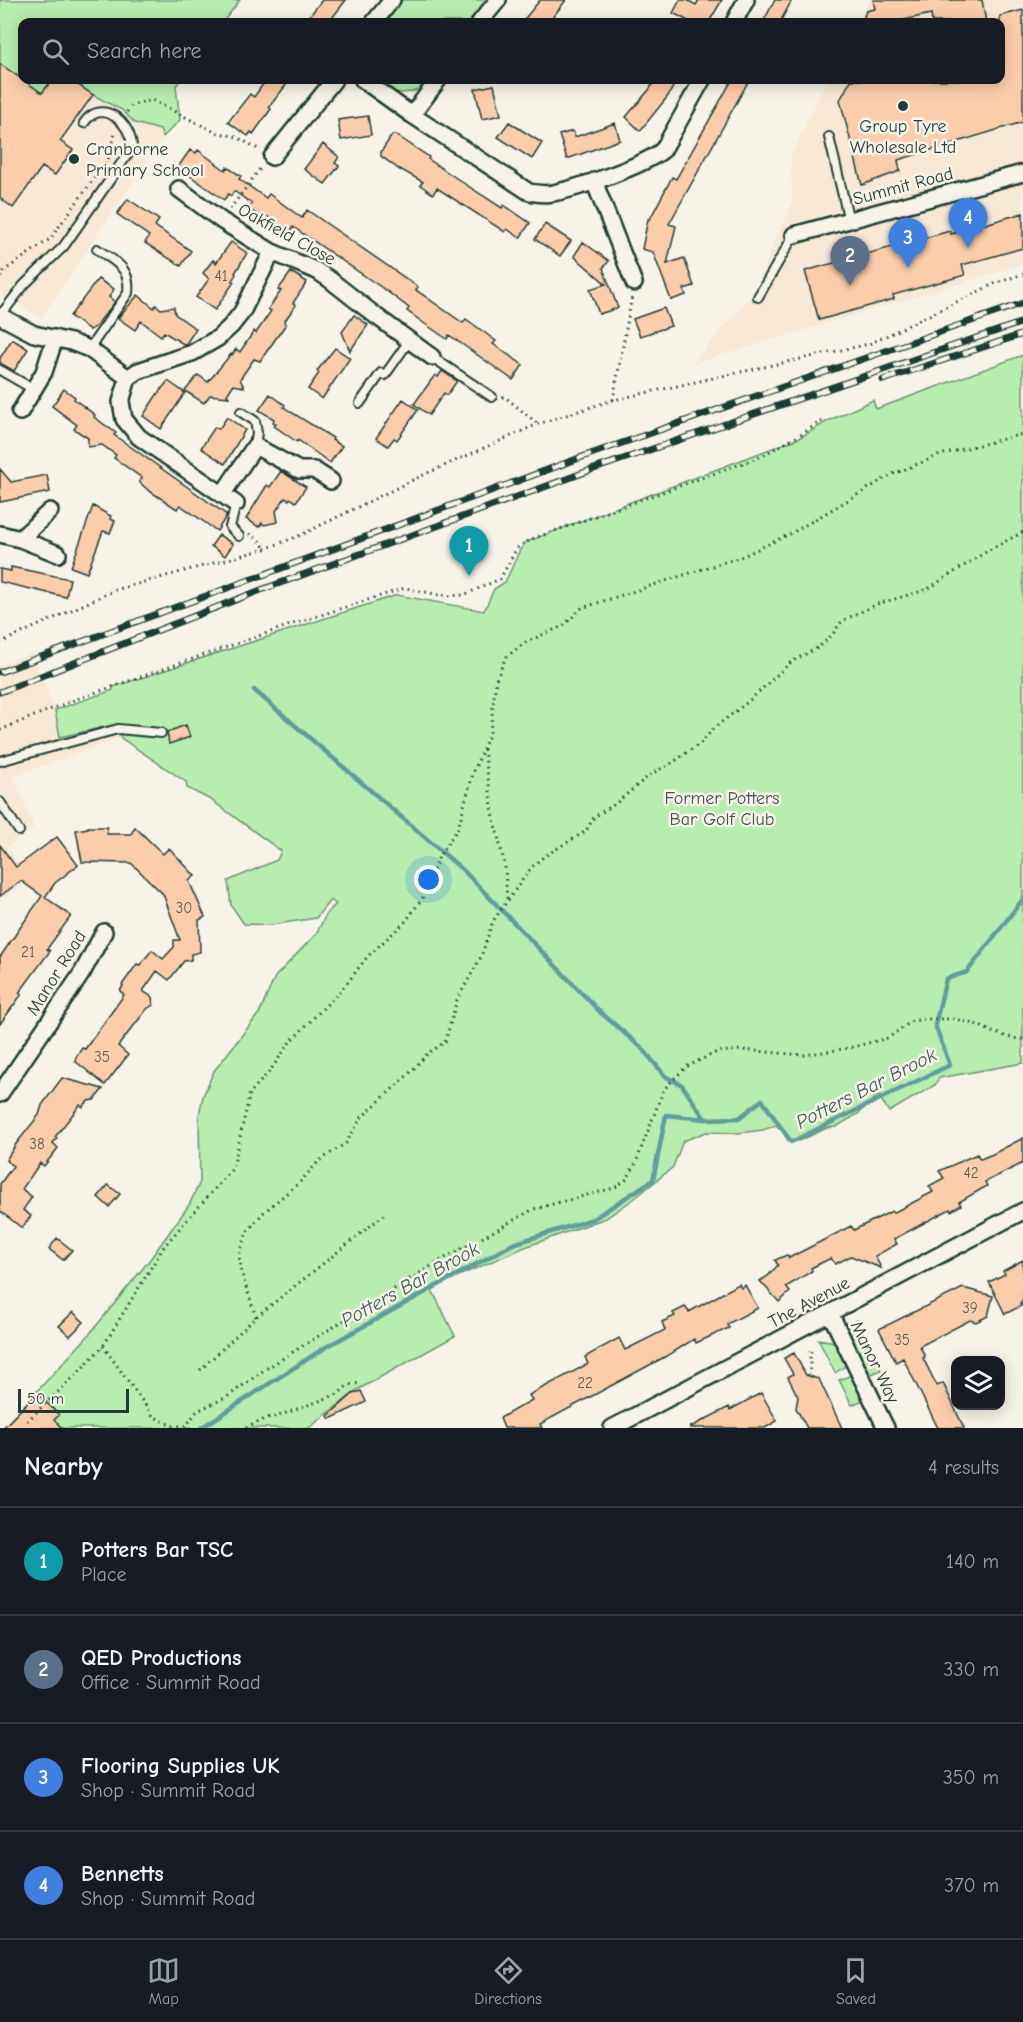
<!DOCTYPE html>
<html lang="en">
<head>
<meta charset="utf-8">
<style>
  :root { --surface:#171b24; --page:#242831; --text:#f1f3f6; --muted:#9ea1a6; --line:#363941; --accent:#92a19f }
  body { margin:0; font-family:"Comic Neue",sans-serif; background:var(--page); color:var(--text) }
  .controls { position:absolute; right:18px; bottom:18px; display:grid; overflow:hidden; border-radius:12px; box-shadow:0 3px 15px #0003 }
  .controls button { width:54px; height:54px; display:grid; place-items:center; padding:0; border:0; border-bottom:2px solid var(--line); background:var(--surface); color:var(--text); font:30px sans-serif }
  .scale { position:absolute; left:18px; bottom:15px; width:111px; box-sizing:border-box; padding-left:6px; border:3px solid #1f3d34; border-top:0; font-size:16px; line-height:21px; white-space:nowrap; color:#1f3d34; -webkit-text-stroke:4px #f7f3e8; paint-order:stroke }
  .you { position:absolute; left:429px; top:880px; width:21px; height:21px; margin:-15px; border:4px solid #fff; border-radius:50%; background:#1a73e8; box-shadow:0 0 0 9px #1a73e833 }
  .badge { display:grid; place-items:center; width:39px; height:39px; border-radius:50%; background:var(--accent); color:#fff; font-size:20px; font-weight:700 }
  .pin { position:absolute; translate:-50% -50px; filter:drop-shadow(0 2px 3px #0008) }
  .pin::after { content:''; position:absolute; top:32px; width:21px; height:18px; background:inherit; clip-path:polygon(0 0,100% 0,50% 100%) }
  .list { margin:0; padding:0; list-style:none }
  h2 { display:flex; justify-content:space-between; align-items:center; height:78px; margin:0; padding:0 24px; font-size:26px }
  h2 small { font-size:20px; font-weight:400; color:var(--muted) }
  .list li { display:grid; grid-template-columns:39px 1fr auto; gap:18px; align-items:center; box-sizing:border-box; height:108px; padding:0 24px; border-top:2px solid var(--line) }
  .list b { display:block; font-size:22px; white-space:nowrap }
  .list p { margin:0; font-size:20px; white-space:nowrap; color:var(--muted) }
  .list em { font-size:20px; font-style:normal; color:var(--muted) }
  .icon { flex:none; width:33px; height:33px; fill:none; stroke:currentColor; stroke-width:2; stroke-linecap:round; stroke-linejoin:round }
  .map { position:relative; flex:none; width:1023px; height:1428px; overflow:hidden }
  .search { position:absolute; background:var(--surface); box-shadow:0 3px 15px #0003; left:18px; right:18px; top:18px; height:66px; display:flex; align-items:center; gap:15px; box-sizing:border-box; padding:0 21px; border-radius:12px; color:var(--muted); font-size:22px }
  .sheet { height:510px; background:var(--surface) }
  nav { display:flex; justify-content:space-around; align-items:center; box-sizing:border-box; height:84px; border-top:2px solid var(--line); background:var(--surface); font-size:16px; color:var(--muted) }
  nav a { display:grid; justify-items:center; gap:3px }
  nav .on { color:var(--accent) }
  .map>svg:first-child { display:block }
  .built { fill:#f8e8d6 }
  .green { fill:#b7edaf; stroke:#6b9572; stroke-width:1.5 }
  .lines { fill:none; stroke-linecap:round; stroke-linejoin:round }
  .stream { stroke:#609d9e; stroke-width:4.5 }
  .building { fill:#fccdab; stroke:#1f3d34; stroke-width:1.5 }
  .lane-casing { stroke:#1f3d34; stroke-width:12 }
  .street-casing { stroke:#1f3d34; stroke-width:20 }
  .path { stroke:#1f3d34; stroke-width:3; stroke-dasharray:1.5 4.5; stroke-linecap:butt }
  .lane { stroke:#f7f3e8; stroke-width:8 }
  .street { stroke:#f7f3e8; stroke-width:15 }
  .rail-casing { stroke:#1f3d34; stroke-width:7 }
  .rail { stroke:#f7f3e8; stroke-width:4.5; stroke-dasharray:14; stroke-linecap:butt }
  .poi-dot { fill:#1f3d34; stroke:#f7f3e8; stroke-width:2 }
  .labels { text-anchor:middle; stroke-width:5; stroke-linejoin:round; paint-order:stroke }
  .number-label { font-size:15px; fill:#566152 }
  .poi-label { font-size:18px; fill:#1f3d34; stroke:#f7f3e8 }
  .street-label { font-size:18px; fill:#1f3d34; stroke:#f7f3e8 }
  .park-label { font-size:18px; fill:#365746; stroke:#f7f3e8 }
  .water-label { font-size:20px; font-style:italic; fill:#355d57; stroke:#f7f3e8 }
</style>
</head>
<body>
<div class="map">
<svg width="1023" height="1428" viewBox="0 0 1023 1428">
  <rect width="100%" height="100%" fill="#f7f3e8"/>
  <filter id="ink" filterUnits="userSpaceOnUse"><feTurbulence type="fractalNoise" baseFrequency=".0167" numOctaves="2"/><feDisplacementMap in="SourceGraphic" scale="12" xChannelSelector="R" yChannelSelector="G"/><feConvolveMatrix kernelMatrix="1 2 1 2 8 2 1 2 1" color-interpolation-filters="sRGB"/></filter>
  <g filter="url(#ink)">
    <path class="built" d="M 0,0 L 22,22 L 22,80 L 166,80 L 180,120 L 163,137 L 41,318 L 0,292 Z
      M 870,0 L 1023,0 L 1023,264 L 692,364 L 756,291 L 774,241 L 785,221 L 792,202 L 791,156 L 827,80 L 1000,80 L 1000,22 L 860,22 Z
      M 32,653 L 55,710 L 60,737 L 118,724 L 121,738 L 13,776 L 34,827 L 7,847 L 30,879 L 0,900 L 0,665 Z"/>
    <path class="green" d="M 0,0 L 240,0 L 223,22 L 22,22 L 22,80 L 52,80 L 42,93 L 0,64 Z
      M 402,0 L 493,0 L 475,22 L 385,22 Z
      M 71,80 L 180,80 L 176,86 L 180,120 L 163,137 L 160,130 L 135,123 L 122,110 L 93,95 Z
      M 377,80 L 431,80 C 418,96 389,98 377,80 Z
      M 1023,355 L 1023,1063 L 939,1078 L 935,1085 L 889,1112 L 878,1095 L 858,1114 L 836,1127 L 827,1128 L 799,1141 L 790,1139 L 776,1125 L 763,1130 L 739,1133 L 706,1132 L 683,1141 L 673,1167 L 635,1198 L 606,1218 L 525,1247 L 431,1288 L 455,1336 L 359,1389 L 309,1428 L 3,1428 L 88,1336 L 148,1262 L 189,1205 L 200,1182 L 199,1115 L 203,1096 L 214,1071 L 260,1012 L 275,977 L 316,934 L 327,913 L 336,904 L 330,900 L 316,918 L 271,925 L 244,924 L 231,905 L 228,881 L 277,860 L 281,851 L 211,800 L 187,788 L 186,782 L 121,738 L 118,724 L 60,737 L 55,710 L 113,690 L 113,687 L 397,595 L 484,611 L 494,589 L 505,582 L 520,550 L 526,542 L 799,438 L 826,422 L 873,400 L 876,409 Z
      M 857,1320 L 881,1370 L 867,1376 L 849,1339 L 849,1333 Z
      M 818,1339 L 835,1342 L 847,1365 L 835,1373 Z
      M 849,1376 L 852,1377 L 863,1397 L 861,1401 L 852,1405 L 839,1380 Z"/>
    <g class="lines">
      <path class="stream" d="M 254,690 L 464,871 L 600,1012 L 642,1048 L 665,1076 L 682,1085 L 705,1119
        M 201,1428 L 326,1347 L 513,1244 L 593,1219 L 653,1180 L 666,1115 L 705,1119 L 739,1118 L 762,1100 L 791,1142 L 950,1065 L 935,1025 L 946,979 L 967,972 L 1023,899"/>
    </g>
    <path class="building" d="M 322,0 L 346,0 L 329,22 L 305,22 Z
      M 540,0 L 566,0 L 549,22 L 522,22 Z
      M 680,0 L 687,0 L 696,5 L 699,0 L 722,0 L 709,22 L 690,22 L 673,13 Z
      M 775,0 L 792,0 L 780,22 L 763,22 Z
      M 873,0 L 982,0 L 986,22 L 932,22 L 931,14 L 895,22 L 862,22 L 866,11 L 875,9 Z
      M 1023,10 L 1023,122 L 898,160 L 900,171 L 862,185 L 840,100 L 851,80 L 1000,80 L 1000,16 Z
      M 0,64 L 42,93 L 52,80 L 71,80 L 93,95 L 60,141 L 73,150 L 55,175 L 42,167 L 13,208 L 0,198 Z
      M 266,80 L 290,80 L 269,107 L 271,109 L 253,134 L 251,132 L 248,136 L 228,122 L 250,94 L 254,97 Z
      M 655,80 L 677,80 L 668,96 L 640,131 L 626,117 L 649,90 Z
      M 732,80 L 749,80 L 669,224 L 676,226 L 667,264 L 684,258 L 694,286 L 684,289 L 686,295 L 671,300 L 653,252 L 642,249 L 648,219 L 650,219 L 672,177 L 676,179 Z
      M 494,85 L 501,115 L 482,119 L 475,89 Z
      M 368,116 L 371,135 L 341,140 L 338,120 Z
      M 509,122 L 542,143 L 532,159 L 498,137 Z
      M 615,123 L 620,140 L 567,159 L 559,135 L 573,131 L 575,137 Z
      M 392,135 L 396,135 L 429,157 L 428,159 L 468,186 L 502,208 L 504,205 L 530,223 L 520,238 L 507,229 L 505,232 L 437,188 L 433,194 L 420,185 L 423,182 L 400,169 L 400,170 L 381,156 L 381,152 Z
      M 323,144 L 339,157 L 335,163 L 339,166 L 325,184 L 304,169 Z
      M 190,150 L 196,153 L 198,150 L 225,170 L 227,167 L 241,176 L 239,179 L 266,198 L 269,194 L 302,218 L 307,210 L 418,287 L 416,290 L 463,323 L 466,319 L 496,341 L 493,344 L 523,365 L 513,380 L 449,335 L 447,339 L 425,324 L 407,311 L 409,308 L 388,292 L 293,227 L 290,232 L 268,217 L 266,220 L 248,209 L 252,204 L 234,191 L 231,196 L 228,194 L 224,200 L 178,167 Z
      M 128,199 L 159,220 L 155,226 L 191,251 L 181,266 L 145,243 L 149,236 L 117,214 Z
      M 1023,213 L 1023,248 L 962,265 L 965,275 L 893,295 L 894,299 L 819,320 L 805,271 L 950,231 L 951,234 Z
      M 545,224 L 571,241 L 560,256 L 535,239 Z
      M 231,242 L 247,253 L 235,273 L 236,274 L 232,281 L 234,282 L 215,310 L 196,297 L 209,279 L 203,273 L 213,260 L 216,263 Z
      M 583,242 L 609,261 L 603,268 L 618,308 L 599,314 L 590,289 L 606,284 L 574,256 Z
      M 291,272 L 307,282 L 293,303 L 296,305 L 284,322 L 286,324 L 260,361 L 254,359 L 240,379 L 244,387 L 233,385 L 227,395 L 229,397 L 210,395 L 204,403 L 185,391 L 198,375 L 208,382 L 231,354 L 232,355 L 236,349 L 240,352 L 254,331 L 256,333 L 271,311 L 268,309 L 281,291 L 278,290 Z
      M 98,279 L 114,289 L 109,297 L 115,302 L 95,327 L 90,330 L 70,316 Z
      M 138,295 L 154,308 L 156,305 L 161,309 L 174,307 L 175,314 L 196,329 L 185,345 L 164,332 L 161,336 L 141,321 L 135,330 L 118,318 Z
      M 664,308 L 671,326 L 640,336 L 633,319 Z
      M 354,315 L 368,325 L 350,351 L 342,332 Z
      M 12,339 L 28,349 L 14,371 L 0,363 L 0,358 Z
      M 335,348 L 350,358 L 322,399 L 308,389 L 319,373 L 317,371 Z
      M 442,371 L 457,381 L 447,395 L 444,393 L 429,415 L 414,404 L 435,375 L 438,377 Z
      M 168,381 L 185,393 L 161,429 L 143,416 L 156,396 Z
      M 64,389 L 75,397 L 74,399 L 95,415 L 94,417 L 116,433 L 114,435 L 227,515 L 217,531 L 180,505 L 177,509 L 148,490 L 139,482 L 142,478 L 114,458 L 116,455 L 102,445 L 88,447 L 88,438 L 74,429 L 77,425 L 52,406 Z
      M 270,394 L 285,405 L 284,407 L 291,412 L 333,438 L 332,440 L 342,446 L 330,463 L 298,440 L 297,442 L 274,426 L 276,424 L 273,422 L 274,419 L 259,410 Z
      M 403,399 L 418,410 L 397,440 L 394,438 L 388,446 L 376,438 Z
      M 227,417 L 245,430 L 225,464 L 201,448 L 215,427 L 219,429 Z
      M 0,469 L 11,482 L 47,475 L 50,492 L 0,502 Z
      M 281,471 L 306,487 L 296,502 L 290,498 L 289,500 L 285,498 L 276,511 L 278,522 L 264,525 L 262,523 L 259,527 L 246,519 L 267,485 L 270,487 Z
      M 93,506 L 111,516 L 110,519 L 115,521 L 110,533 L 103,531 L 87,573 L 71,567 Z
      M 219,535 L 233,544 L 225,556 L 211,546 Z
      M 11,567 L 70,579 L 66,597 L 0,582 L 0,569 L 11,571 Z
      M 186,725 L 190,737 L 169,744 L 167,732 Z
      M 88,827 L 107,827 L 107,834 L 131,834 L 135,827 L 163,854 L 169,848 L 195,876 L 189,881 L 205,917 L 199,920 L 200,952 L 191,954 L 191,960 L 184,961 L 169,980 L 157,971 L 143,991 L 152,997 L 153,1005 L 147,1009 L 118,1046 L 128,1055 L 105,1085 L 75,1061 L 76,1057 L 82,1048 L 85,1049 L 124,995 L 120,991 L 123,986 L 122,985 L 137,964 L 140,965 L 152,950 L 163,959 L 174,947 L 174,940 L 180,940 L 163,894 L 131,863 L 82,862 L 76,830 L 88,828 Z
      M 57,837 L 78,865 L 55,883 L 45,897 L 71,916 L 47,949 L 50,951 L 19,993 L 22,994 L 0,1024 L 0,957 L 42,896 L 21,881 L 0,896 L 0,845 L 16,867 Z
      M 62,1078 L 103,1089 L 94,1100 L 88,1101 L 83,1107 L 80,1105 L 55,1137 L 57,1138 L 53,1143 L 58,1148 L 44,1166 L 40,1163 L 22,1189 L 32,1197 L 23,1210 L 31,1216 L 22,1228 L 0,1211 L 0,1184 L 13,1166 L 6,1160 L 16,1144 L 39,1115 L 42,1105 Z
      M 1023,1138 L 1023,1163 L 985,1182 L 987,1186 L 959,1202 L 961,1205 L 951,1211 L 950,1209 L 894,1239 L 897,1244 L 875,1256 L 881,1268 L 851,1256 L 835,1264 L 831,1258 L 811,1268 L 812,1271 L 786,1287 L 790,1292 L 779,1302 L 760,1281 L 768,1276 L 778,1265 L 775,1260 L 787,1255 L 789,1258 L 851,1226 L 854,1230 L 892,1211 L 893,1213 L 933,1192 L 929,1186 L 944,1178 L 939,1171 L 977,1154 L 980,1159 L 993,1154 Z
      M 108,1185 L 120,1194 L 109,1207 L 98,1197 Z
      M 57,1238 L 72,1250 L 63,1260 L 49,1249 Z
      M 1023,1260 L 1023,1299 L 1020,1304 L 1023,1305 L 1005,1314 L 989,1282 L 1005,1274 L 1003,1271 Z
      M 739,1284 L 741,1288 L 745,1285 L 758,1308 L 727,1324 L 729,1328 L 696,1343 L 694,1339 L 672,1353 L 540,1424 L 542,1428 L 504,1428 L 500,1418 L 532,1400 L 529,1395 L 588,1364 L 585,1357 L 619,1338 L 625,1350 L 665,1330 L 662,1322 L 675,1316 L 673,1313 L 685,1307 L 689,1312 Z
      M 963,1288 L 993,1296 L 988,1316 L 976,1322 L 970,1320 L 920,1346 L 925,1357 L 923,1358 L 937,1386 L 943,1383 L 964,1428 L 938,1428 L 903,1358 L 896,1362 L 879,1329 Z
      M 73,1312 L 84,1322 L 70,1336 L 59,1326 Z
      M 794,1353 L 806,1375 L 819,1379 L 842,1428 L 807,1428 L 796,1408 L 798,1397 L 788,1377 L 793,1374 L 784,1358 Z
      M 361,1391 L 366,1402 L 330,1419 L 328,1416 L 353,1394 Z
      M 37,1393 L 59,1415 L 54,1420 L 62,1428 L 3,1428 Z
      M 761,1393 L 777,1421 L 765,1428 L 689,1428 L 729,1407 L 730,1410 Z"/>
    <g class="lines">
      <g class="lane-casing">
        <path id="lane" d="M 829,137 L 849,221
          M 758,297 L 794,235
          M 0,316 L 24,285 L 64,246 L 132,148 C 132,123 102,97 84,123
          M 89,349 L 128,293 C 131,267 115,262 97,249
          M 432,357 L 492,397
          M 0,370 L 33,389
          M 360,403 L 381,373 L 385,375 L 409,341
          M 241,412 L 255,421 L 257,433 L 255,446
          M 236,504 L 230,527 L 239,536
          M 0,761 L 118,729 L 161,733
          M 0,802 L 19,831"/>
      </g>
      <g class="street-casing">
        <path id="street" d="M 374,22 L 392,0
          M 480,22 L 498,0
          M 734,22 L 746,0
          M 363,80 L 412,115 L 529,192 C 536,193 545,195 553,193 C 579,188 643,166 663,150 L 702,80
          M 412,115 L 438,80
          M 272,157 L 334,80
          M 594,181 L 634,283
          M 179,189 L 222,221 L 272,252 L 317,271 L 329,279 L 376,316 L 432,357
          M 794,235 L 1023,173
          M 0,316 L 34,334 L 71,342 L 89,349 L 128,378
          M 20,412 L 44,372 L 55,338
          M 222,495 L 255,446 L 299,470 L 314,470 L 331,481
          M 236,504 L 139,437 L 124,419 L 121,402 L 128,378 L 138,371 L 192,353 L 218,338 L 231,326 L 242,312 L 272,252
          M 0,534 L 20,539 L 50,511
          M 20,539 L 58,554
          M 0,1094 L 82,973 L 104,932
          M 830,1313 L 886,1428
          M 612,1428 L 1023,1211"/>
      </g>
      <path class="path" d="M 127,112 L 132,105 L 152,100 L 215,132 L 237,137 L 260,150
        M 230,209 L 262,166
        M 0,277 L 5,270 L 50,239 L 111,155 L 115,131
        M 502,397 L 505,397 L 538,424
        M 613,400 L 632,296
        M 249,534 L 261,542 L 265,549
        M 0,643 L 115,590 L 265,549 L 301,535 L 421,476 L 538,424 L 613,400 L 869,344 L 996,283 L 1023,274
        M 0,730 L 74,700 L 296,623 L 405,588 L 445,596 L 464,595 L 500,579 L 517,548 L 532,539 L 760,457 L 800,435 L 825,419
        M 484,749 L 494,820 L 505,866 L 507,900
        M 256,1317 L 241,1271 L 239,1255 L 247,1232 L 263,1213 L 301,1181 L 319,1161 L 346,1143 L 362,1117 L 409,1074 L 428,1053 L 445,1042 L 457,1000 L 481,957 L 493,921 L 531,868 L 543,857 L 586,831 L 594,817 L 615,804 L 651,774 L 672,763 L 702,742 L 714,728 L 749,701 L 791,662 L 819,647 L 832,635 L 842,621 L 877,604 L 926,590 L 989,550 L 1023,532
        M 103,1346 L 153,1416 L 172,1426 L 186,1426 L 197,1411 L 227,1397 L 264,1370 L 436,1263 L 534,1209 L 614,1188 L 627,1179 L 635,1165 L 664,1089 L 686,1067 L 717,1052 L 742,1050 L 804,1055 L 849,1048 L 888,1038 L 912,1021 L 924,1019 L 955,1019 L 978,1025 L 992,1032 L 1012,1038 L 1023,1039
        M 200,1370 L 256,1317 L 384,1215
        M 808,1376 C 812,1365 808,1360 812,1347
        M 27,1421 L 75,1376 L 103,1346 L 165,1245 L 233,1168 L 250,1093 L 270,1071 L 290,1042 L 345,986 L 367,957 L 406,921 L 423,897 L 439,856 L 458,828 L 473,773 L 490,732 L 496,680 L 506,657 L 526,642 L 563,626 L 582,608 L 743,556 L 790,534 L 891,475 L 940,455 L 1023,434
        M 246,1428 L 267,1418 L 278,1416 L 338,1394 L 348,1385 L 360,1383"/>
      <use href="#lane" class="lane"/>
      <use href="#street" class="street"/>
      <g class="rail-casing">
        <path id="rail" d="M 883,380 L 1023,334
          M 0,672 L 585,456 L 1023,303
          M 0,692 L 261,590 L 591,470 L 1023,322"/>
      </g>
      <use href="#rail" class="rail"/>
    </g>
  </g>
  <g class="poi-dot">
    <circle cx="903" cy="106" r="6"/>
    <circle cx="74" cy="159" r="6"/>
  </g>
  <g class="labels">
    <g class="number-label">
      <text x="221" y="281">41</text>
      <text x="184" y="913">30</text>
      <text x="28" y="957">21</text>
      <text x="102" y="1062">35</text>
      <text x="37" y="1149">38</text>
      <text x="971" y="1178">42</text>
      <text x="970" y="1313">39</text>
      <text x="902" y="1345">35</text>
      <text x="585" y="1388">22</text>
    </g>
    <g class="poi-label">
      <text x="903" y="132">Group Tyre<tspan x="903" dy="21">Wholesale Ltd</tspan></text>
      <text x="86" y="155" text-anchor="start">Cranborne<tspan x="86" dy="21">Primary School</tspan></text>
    </g>
    <g class="street-label">
      <text transform="translate(903 186) rotate(-15)" y="6">Summit Road</text>
      <text transform="translate(287 234) rotate(29)" y="6">Oakfield Close</text>
      <text transform="translate(56 973) rotate(-58)" y="6">Manor Road</text>
      <text transform="translate(809 1302) rotate(-28)" y="6">The Avenue</text>
      <text transform="translate(875 1362) rotate(64)" y="6">Manor Way</text>
    </g>
    <g class="park-label">
      <text x="722" y="804">Former Potters<tspan x="722" dy="21">Bar Golf Club</tspan></text>
    </g>
    <g class="water-label">
      <text transform="translate(866 1088) rotate(-27)" y="7">Potters Bar Brook</text>
      <text transform="translate(410 1284) rotate(-29)" y="7">Potters Bar Brook</text>
    </g>
  </g>
</svg>
<div class="controls">
<button><svg class="icon" aria-label="layers" viewBox="0 0 24 24"><path d="M12 4l9 5-9 5-9-5zM3 14l9 5 9-5"/></svg></button>
</div>
<div class="scale">50 m</div>
<div class="you"></div>
<div class="pin badge" style="left:469px;top:576px;background:#0f9aa8">1</div>
<div class="pin badge" style="left:850px;top:286px;background:#5c6f8a">2</div>
<div class="pin badge" style="left:908px;top:268px;background:#3f7fe0">3</div>
<div class="pin badge" style="left:968px;top:248px;background:#3f7fe0">4</div>
<div class="search"><svg class="icon" aria-label="search" viewBox="0 0 24 24"><circle cx="10" cy="10" r="6"/><path d="M15 15l6 6"/></svg>Search here</div>
</div>
<section class="sheet">
<h2>Nearby<small>4 results</small></h2>
<ul class="list">
<li><span class="badge" style="background:#0f9aa8">1</span><div><b>Potters Bar TSC</b><p>Place</p></div><em>140 m</em></li>
<li><span class="badge" style="background:#5c6f8a">2</span><div><b>QED Productions</b><p>Office · Summit Road</p></div><em>330 m</em></li>
<li><span class="badge" style="background:#3f7fe0">3</span><div><b>Flooring Supplies UK</b><p>Shop · Summit Road</p></div><em>350 m</em></li>
<li><span class="badge" style="background:#3f7fe0">4</span><div><b>Bennetts</b><p>Shop · Summit Road</p></div><em>370 m</em></li>
</ul>
</section>
<nav>
<a class="on"><svg class="icon" aria-label="map" viewBox="0 0 24 24"><path d="M3 6l6-2 6 2 6-2v14l-6 2-6-2-6 2zM9 4v14M15 6v14"/></svg>Map</a>
<a><svg class="icon" aria-label="directions" viewBox="0 0 24 24"><path d="M12 3l9 9-9 9-9-9zM9 14v-3h6M13 9l2 2-2 2"/></svg>Directions</a>
<a><svg class="icon" aria-label="saved" viewBox="0 0 24 24"><path d="M7 4h10v16l-5-4-5 4z"/></svg>Saved</a>
</nav>
</body>
</html>
